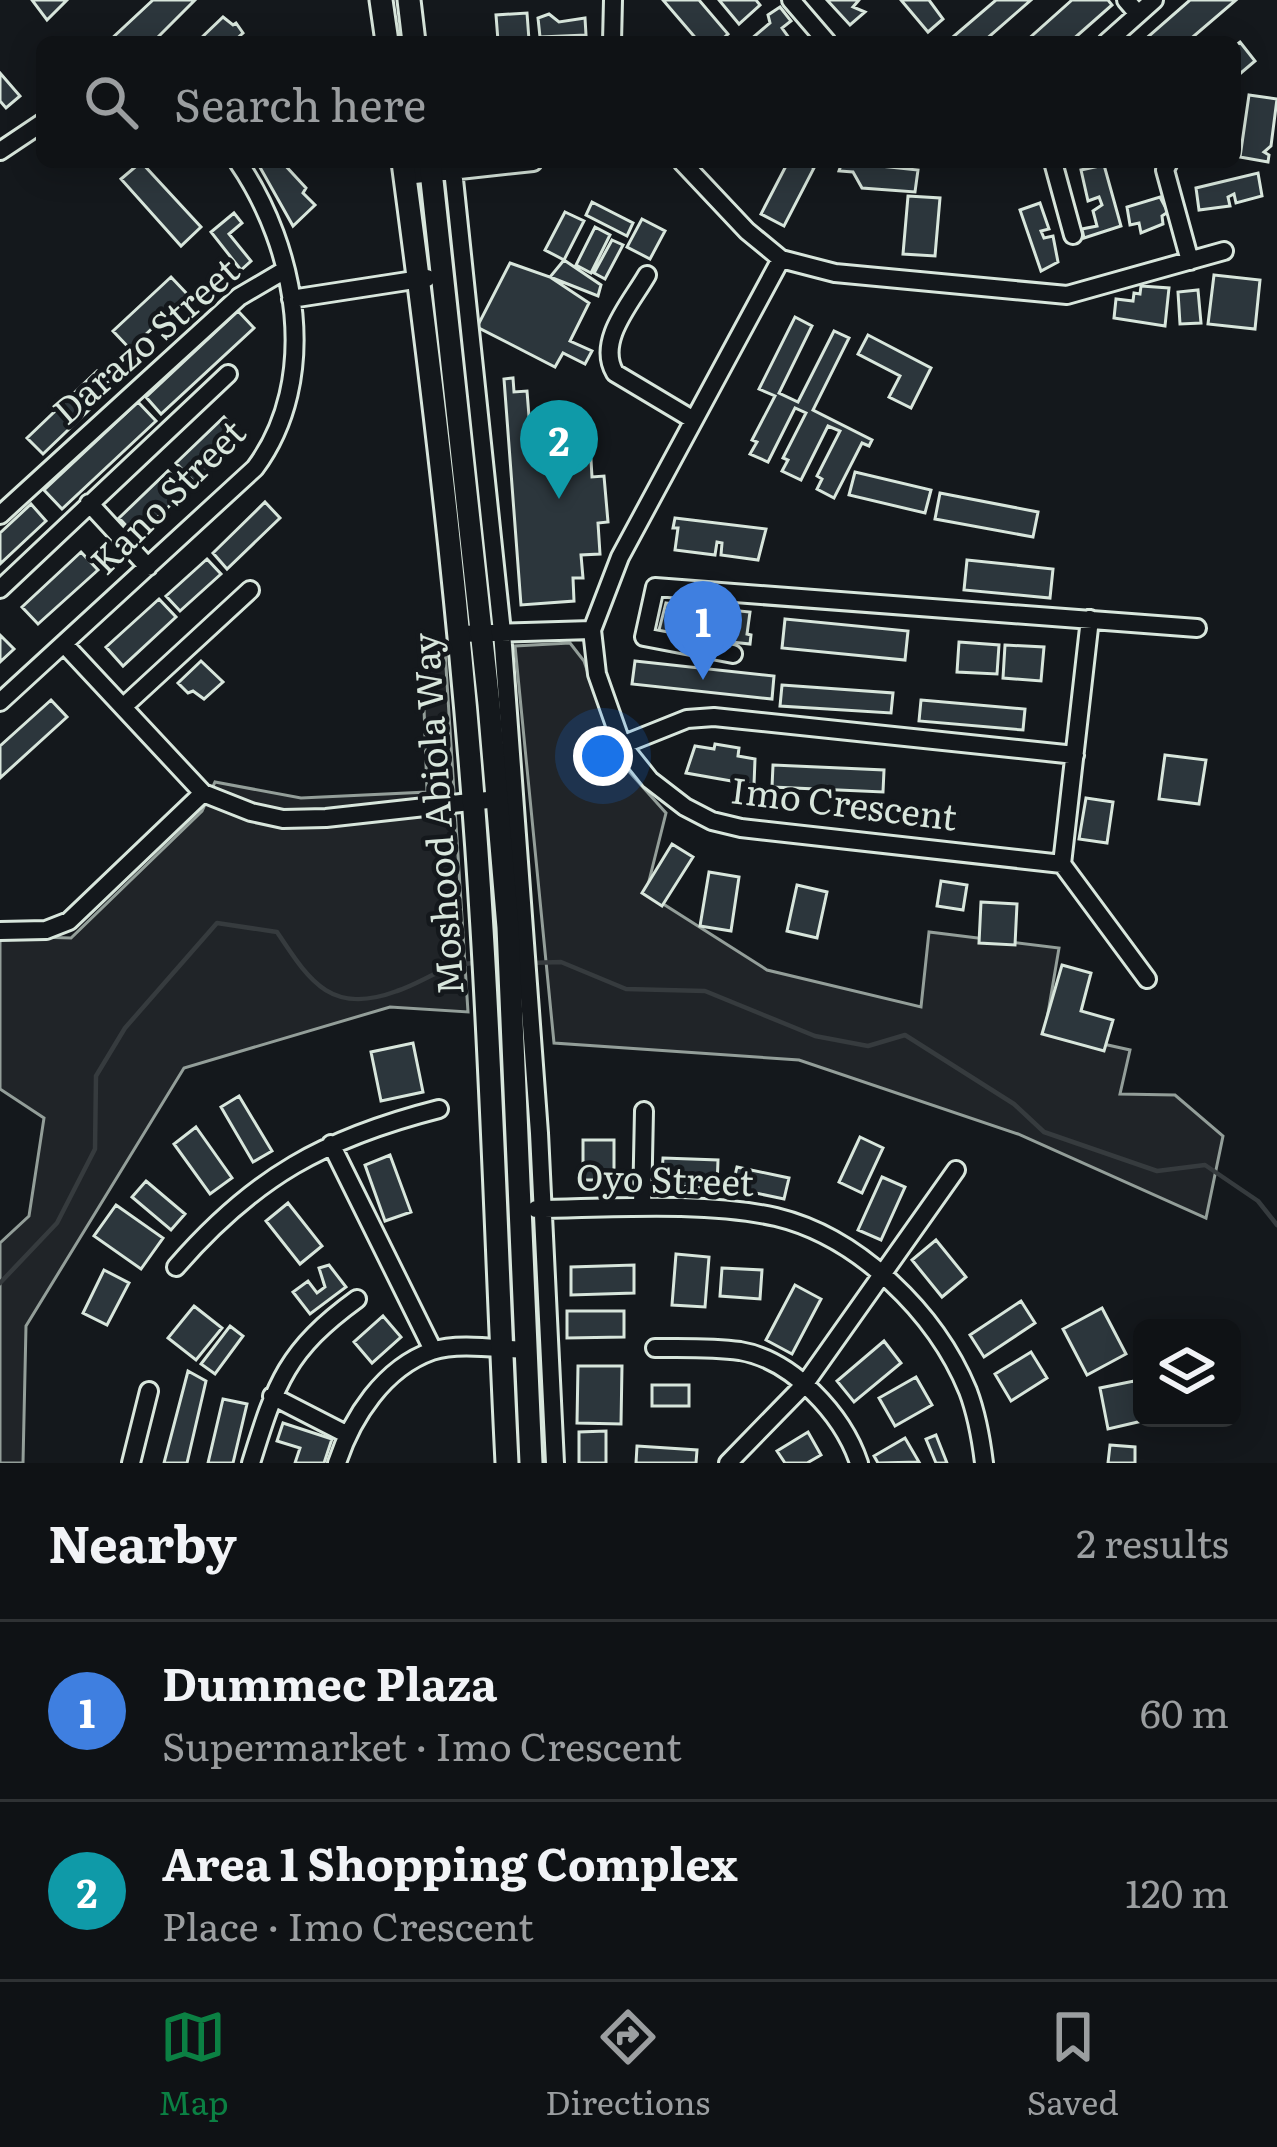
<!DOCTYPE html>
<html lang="en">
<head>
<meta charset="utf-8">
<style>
  :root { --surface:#0f1215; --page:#1d2022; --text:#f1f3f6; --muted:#9b9ea0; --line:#2f3234; --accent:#0b8043 }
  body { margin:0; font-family:Literata,serif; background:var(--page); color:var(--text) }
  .controls { position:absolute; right:36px; bottom:36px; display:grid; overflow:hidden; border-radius:18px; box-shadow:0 6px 30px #0003 }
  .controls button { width:108px; height:108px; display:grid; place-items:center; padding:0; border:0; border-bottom:3px solid var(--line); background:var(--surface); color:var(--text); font:60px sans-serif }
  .you { position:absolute; left:603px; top:756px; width:42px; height:42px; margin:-30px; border:9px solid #fff; border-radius:50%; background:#1a73e8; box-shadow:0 0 0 18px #1a73e833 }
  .badge { display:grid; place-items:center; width:78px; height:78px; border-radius:50%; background:var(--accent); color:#fff; font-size:39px; font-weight:700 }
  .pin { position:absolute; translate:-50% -99px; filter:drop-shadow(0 3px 6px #0008) }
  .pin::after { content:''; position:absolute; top:63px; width:42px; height:36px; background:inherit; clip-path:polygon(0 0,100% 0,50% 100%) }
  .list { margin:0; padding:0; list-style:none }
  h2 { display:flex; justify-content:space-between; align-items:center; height:156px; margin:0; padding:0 48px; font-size:51px }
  h2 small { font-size:39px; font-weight:400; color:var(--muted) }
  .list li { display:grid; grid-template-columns:78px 1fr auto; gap:36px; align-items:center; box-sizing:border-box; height:180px; padding:0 48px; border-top:3px solid var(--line) }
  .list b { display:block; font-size:45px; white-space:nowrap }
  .list p { margin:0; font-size:39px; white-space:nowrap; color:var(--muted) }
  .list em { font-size:39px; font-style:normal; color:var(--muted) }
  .icon { flex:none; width:66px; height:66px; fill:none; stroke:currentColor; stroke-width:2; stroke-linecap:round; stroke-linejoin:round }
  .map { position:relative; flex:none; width:1277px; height:1463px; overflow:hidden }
  .search { position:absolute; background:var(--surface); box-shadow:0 6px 30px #0003; left:36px; right:36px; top:36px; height:132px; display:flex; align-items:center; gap:30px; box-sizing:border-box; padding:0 42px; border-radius:18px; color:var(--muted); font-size:45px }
  .sheet { height:516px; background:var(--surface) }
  nav { display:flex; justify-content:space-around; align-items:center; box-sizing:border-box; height:168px; border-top:3px solid var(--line); background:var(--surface); font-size:33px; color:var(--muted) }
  nav a { display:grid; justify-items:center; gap:6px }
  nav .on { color:var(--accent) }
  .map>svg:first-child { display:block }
  .green { fill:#202428; stroke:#939e99; stroke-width:3 }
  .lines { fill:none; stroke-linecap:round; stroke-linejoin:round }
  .stream { stroke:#363b3e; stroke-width:4.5 }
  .building { fill:#2c363c; stroke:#d8e6dc; stroke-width:3 }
  .minor-casing { stroke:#d8e6dc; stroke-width:22 }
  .major-casing { stroke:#d8e6dc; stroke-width:27 }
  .minor { stroke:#14181c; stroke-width:16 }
  .major { stroke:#14181c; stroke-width:21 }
  .labels { text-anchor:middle; stroke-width:9; stroke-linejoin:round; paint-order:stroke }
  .street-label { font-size:36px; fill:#d8e6dc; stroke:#14181c }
</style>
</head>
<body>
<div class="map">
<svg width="1277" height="1463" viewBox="0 0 1277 1463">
  <rect width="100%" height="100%" fill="#14181c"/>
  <path class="green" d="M 570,643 L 584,661 L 616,757 L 666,813 L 646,893 L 767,970 L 921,1007 L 929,932 L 1059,948 L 1045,1031 L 1130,1050 L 1120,1094 L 1175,1095 L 1223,1136 L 1206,1218 L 1018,1134 L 799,1060 L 554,1043 L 515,646 Z
    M 445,651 L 468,1012 L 390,1007 L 184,1068 L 26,1326 L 23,1463 L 0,1463 L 0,1243 L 29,1216 L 44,1118 L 0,1089 L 0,936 L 71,938 L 202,811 L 215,782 L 301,798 L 427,792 L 422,652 Z"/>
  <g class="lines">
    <path class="stream" d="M 529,963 L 561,962 L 626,989 L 705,991 L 815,1036 L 868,1046 L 905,1035 L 1014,1104 L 1044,1132 L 1157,1171 L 1205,1165 L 1258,1201 L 1277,1225
      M 0,1283 L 57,1223 L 95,1149 L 96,1076 L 125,1028 L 217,923 L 277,932 C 309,980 330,1016 397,991 C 426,981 444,964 475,963"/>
  </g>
  <path class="building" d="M 32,0 L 67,0 L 47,20 Z
    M 153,0 L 195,0 L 153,42 L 108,42 Z
    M 663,0 L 699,0 L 728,34 L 719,42 L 699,42 Z
    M 719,0 L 756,0 L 760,5 L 739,24 Z
    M 827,0 L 859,0 L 853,7 L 865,12 L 850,25 Z
    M 901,0 L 929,0 L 943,19 L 928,32 Z
    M 996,0 L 1031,0 L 983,42 L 947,42 Z
    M 1072,0 L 1108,0 L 1112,5 L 1070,42 L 1025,42 Z
    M 1190,0 L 1236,0 L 1187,42 L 1142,42 Z
    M 780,7 L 791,21 L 782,28 L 792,42 L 754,42 L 751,39 L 770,23 L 768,15 Z
    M 527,13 L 529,40 L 498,41 L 496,15 Z
    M 549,14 L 559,22 L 585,18 L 586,35 L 540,37 L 538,18 Z
    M 223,17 L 233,25 L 236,23 L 243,33 L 233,42 L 197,42 Z
    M 1240,42 L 1255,61 L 1235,78 L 1235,46 Z
    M 0,73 L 20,96 L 6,108 L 0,101 Z
    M 1249,95 L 1277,99 L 1271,146 L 1264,152 L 1269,155 L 1268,162 L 1240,157 Z
    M 141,162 L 201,227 L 181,246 L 121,179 Z
    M 257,162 L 282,162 L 306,188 L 303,193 L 315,205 L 293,226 Z
    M 788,162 L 802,162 L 814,168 L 784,226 L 761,214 Z
    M 842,162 L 918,170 L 915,192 L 862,188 L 853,172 L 839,171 Z
    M 1104,165 L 1121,226 L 1084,238 L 1082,229 L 1097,226 L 1093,211 L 1102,205 L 1099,197 L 1088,201 L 1081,170 Z
    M 1258,173 L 1262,196 L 1236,203 L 1234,194 L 1228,197 L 1230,206 L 1199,210 L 1196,188 Z
    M 908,196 L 940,198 L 935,256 L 903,254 Z
    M 1160,197 L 1168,212 L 1162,216 L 1163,224 L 1141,233 L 1139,223 L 1130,225 L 1127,207 Z
    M 592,202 L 633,223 L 627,236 L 586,215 Z
    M 1040,203 L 1049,229 L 1041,231 L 1044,238 L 1053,236 L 1058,262 L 1041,271 L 1020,210 Z
    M 565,212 L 584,221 L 564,260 L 545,250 Z
    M 234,213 L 242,223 L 229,234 L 251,261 L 241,270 L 211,232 Z
    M 642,219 L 665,231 L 650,259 L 627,247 Z
    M 595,227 L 610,235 L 591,273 L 576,265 Z
    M 612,240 L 623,245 L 605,279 L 594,273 Z
    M 564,260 L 601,285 L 598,296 L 550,277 Z
    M 510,263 L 550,277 L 589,303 L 570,341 L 592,351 L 585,364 L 563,353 L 555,367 L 477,327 Z
    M 1214,275 L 1260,280 L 1255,329 L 1208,324 Z
    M 171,277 L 188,295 L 130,349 L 113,331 Z
    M 1141,286 L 1169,288 L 1165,326 L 1114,318 L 1116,299 L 1133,301 L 1134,293 L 1140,294 Z
    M 1198,290 L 1201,323 L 1180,324 L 1178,292 Z
    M 238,311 L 254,328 L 161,414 L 146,397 Z
    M 795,317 L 812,326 L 779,393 L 798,402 L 834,331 L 849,338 L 813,410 L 872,440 L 869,446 L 862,443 L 834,498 L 817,489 L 822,479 L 817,476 L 840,431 L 828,426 L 801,480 L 782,471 L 788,460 L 783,458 L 806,413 L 795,408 L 768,462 L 750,454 L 757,442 L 752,440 L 775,396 L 759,389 Z
    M 868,335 L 931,368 L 911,408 L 889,397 L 900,376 L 858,354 Z
    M 97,371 L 113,387 L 43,454 L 27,438 Z
    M 513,378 L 514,392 L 527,391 L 530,429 L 551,428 L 552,444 L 563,443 L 565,462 L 591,460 L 592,477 L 604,476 L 608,522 L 598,523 L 600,554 L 581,555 L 583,578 L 573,578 L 574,601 L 521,605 L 504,379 Z
    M 138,402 L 156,421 L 62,509 L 44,490 Z
    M 224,417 L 243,437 L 195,483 L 176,463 Z
    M 168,471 L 186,490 L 137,537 L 119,518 Z
    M 855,472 L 931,490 L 925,513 L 849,495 Z
    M 940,493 L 1038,512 L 1033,537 L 935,519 Z
    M 265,502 L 280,518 L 227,569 L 213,553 Z
    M 31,504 L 46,521 L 0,564 L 0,533 Z
    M 675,518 L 766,529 L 758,560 L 721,555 L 722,543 L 717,542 L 715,555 L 675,550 L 678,528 L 673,528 Z
    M 81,552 L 98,570 L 38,624 L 22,607 Z
    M 207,559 L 221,574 L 180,611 L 166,596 Z
    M 967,560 L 1053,569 L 1050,598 L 964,590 Z
    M 159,599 L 176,617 L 123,666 L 106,647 Z
    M 666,603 L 704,607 L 702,620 L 708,621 L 709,608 L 750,612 L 747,634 L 751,635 L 750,644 L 658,634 Z
    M 785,619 L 908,631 L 905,660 L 782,648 Z
    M 0,635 L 14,649 L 0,662 Z
    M 959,642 L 999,645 L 997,674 L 957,672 Z
    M 1005,645 L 1044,647 L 1041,681 L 1003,678 Z
    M 201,661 L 223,682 L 204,699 L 193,691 L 188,693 L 178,683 Z
    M 635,661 L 774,676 L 772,699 L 632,684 Z
    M 782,685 L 893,693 L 891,713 L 780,706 Z
    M 51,700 L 67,717 L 0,778 L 0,746 Z
    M 921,700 L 1025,709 L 1023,730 L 919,721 Z
    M 715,744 L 739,748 L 738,756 L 755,759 L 754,785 L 686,773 L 695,746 L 714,749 Z
    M 1165,755 L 1206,760 L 1199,804 L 1159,799 Z
    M 773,765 L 884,770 L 883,792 L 772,787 Z
    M 1086,798 L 1113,802 L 1107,843 L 1079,839 Z
    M 672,844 L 693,857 L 662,906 L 642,893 Z
    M 709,872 L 739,877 L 731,931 L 700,926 Z
    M 941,881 L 967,885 L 963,910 L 937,906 Z
    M 797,885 L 827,892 L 817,938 L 787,931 Z
    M 981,902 L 1017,904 L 1015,945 L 979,943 Z
    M 1062,965 L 1091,973 L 1081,1011 L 1113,1020 L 1104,1051 L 1042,1034 Z
    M 413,1043 L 423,1092 L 381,1101 L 371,1052 Z
    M 239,1096 L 272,1151 L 253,1162 L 221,1107 Z
    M 196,1127 L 232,1178 L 210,1194 L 174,1144 Z
    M 860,1137 L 883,1148 L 862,1193 L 839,1182 Z
    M 583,1140 L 614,1140 L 614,1180 L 583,1180 Z
    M 390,1155 L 411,1212 L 385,1221 L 365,1165 Z
    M 663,1158 L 718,1160 L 717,1188 L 661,1186 Z
    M 737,1167 L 789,1178 L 784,1199 L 732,1188 Z
    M 882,1177 L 905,1187 L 881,1240 L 858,1230 Z
    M 146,1181 L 185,1214 L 171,1230 L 132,1197 Z
    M 288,1203 L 322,1246 L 300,1264 L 266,1221 Z
    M 116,1205 L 163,1238 L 141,1269 L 94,1236 Z
    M 936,1240 L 966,1277 L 942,1297 L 912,1260 Z
    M 676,1254 L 709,1257 L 705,1307 L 672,1305 Z
    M 329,1265 L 346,1287 L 310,1314 L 293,1292 L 308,1281 L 317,1293 L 325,1287 L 319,1268 Z
    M 634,1265 L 634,1293 L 571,1295 L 571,1267 Z
    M 722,1268 L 762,1270 L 760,1299 L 720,1296 Z
    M 104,1270 L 129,1283 L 107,1325 L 83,1313 Z
    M 795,1285 L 821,1299 L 792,1354 L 766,1340 Z
    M 1021,1301 L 1035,1323 L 984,1357 L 970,1335 Z
    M 194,1306 L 222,1328 L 196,1360 L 168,1338 Z
    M 1102,1308 L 1126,1354 L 1087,1375 L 1063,1329 Z
    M 567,1311 L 624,1311 L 624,1337 L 567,1338 Z
    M 383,1316 L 401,1337 L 372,1363 L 354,1342 Z
    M 230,1326 L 243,1336 L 215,1374 L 201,1364 Z
    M 884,1341 L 901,1363 L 854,1402 L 837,1381 Z
    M 1031,1352 L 1047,1378 L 1011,1401 L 995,1374 Z
    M 578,1366 L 622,1366 L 621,1424 L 577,1423 Z
    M 188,1371 L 206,1381 L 187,1463 L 164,1463 Z
    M 916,1377 L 932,1405 L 895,1426 L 879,1398 Z
    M 1134,1381 L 1142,1421 L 1108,1429 L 1100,1388 Z
    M 652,1385 L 689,1385 L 689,1406 L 652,1406 Z
    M 223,1399 L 247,1404 L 233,1463 L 208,1463 Z
    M 283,1423 L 332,1439 L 324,1463 L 295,1463 L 300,1448 L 277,1441 Z
    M 606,1431 L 606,1463 L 579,1463 L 579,1432 Z
    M 808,1432 L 821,1455 L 807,1463 L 785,1463 L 777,1451 Z
    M 936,1435 L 947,1463 L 936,1463 L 926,1439 Z
    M 905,1438 L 919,1462 L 878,1463 L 874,1456 Z
    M 1110,1445 L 1135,1447 L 1135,1463 L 1108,1463 Z
    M 637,1446 L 697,1450 L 696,1463 L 636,1463 Z"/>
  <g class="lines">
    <g class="minor-casing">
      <path id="minor" d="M 791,0 L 827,42
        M 1126,0 L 1138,14
        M 612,42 L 613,0
        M 1107,42 L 1154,0
        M 0,151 L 42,123
        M 682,162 L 747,231 L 781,259 L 835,273 L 1067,295 L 1224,251
        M 1053,162 L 1073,235
        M 1169,162 L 1165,170 L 1190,261
        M 453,170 L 502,632 L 539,1133 L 555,1463
        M 405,176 L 533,162
        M 781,259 L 620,557 L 592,630 L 597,674 L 622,745 L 650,780 L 685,807 L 712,821 L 741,828 L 1062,864
        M 647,275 C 631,303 596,341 615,373 L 692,419
        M 291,299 L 427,278
        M 89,503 L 148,567
        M 0,515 L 239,297 L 285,270
        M 0,589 L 228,374
        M 1090,619 L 1062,864 L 1147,979
        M 458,634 L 592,630
        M 64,644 L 203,793 L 251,812 L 283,819 L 326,818 L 497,799
        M 733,654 L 644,637 L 655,587 L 1197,628
        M 0,702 L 255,468 C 321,379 297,248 238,162
        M 123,707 L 250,590
        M 622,745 L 687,719 L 714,717 L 1075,755
        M 0,931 L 46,930 L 69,921 L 203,793
        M 331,1144 L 433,1350
        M 642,1207 L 644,1111
        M 536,1209 C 610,1208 704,1201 776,1217 C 859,1237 936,1313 968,1391 C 977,1415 981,1438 984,1463
        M 176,1267 C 254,1177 325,1138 439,1109
        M 655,1348 C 683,1348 712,1347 740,1351 C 793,1360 843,1415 859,1463
        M 272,1396 L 346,1434
        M 131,1463 L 149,1391
        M 251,1463 C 276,1382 287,1350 357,1299
        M 337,1463 C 352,1417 384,1368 432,1351 C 459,1342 498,1349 526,1350
        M 728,1463 L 804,1385 L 956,1170"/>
    </g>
    <g class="major-casing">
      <path id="major" d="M 381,0 L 387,42
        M 409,0 L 414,42
        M 403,162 C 437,416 467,673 482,929 C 493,1107 498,1285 507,1463
        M 430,162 L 489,704 L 508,927 L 531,1463"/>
    </g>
    <use href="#minor" class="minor"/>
    <use href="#major" class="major"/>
  </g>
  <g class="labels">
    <g class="street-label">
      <text transform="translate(146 341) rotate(-41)" y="13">Darazo Street</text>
      <text transform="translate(168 497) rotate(-45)" y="13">Kano Street</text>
      <text transform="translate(844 804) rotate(7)" y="13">Imo Crescent</text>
      <text transform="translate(438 814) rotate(-94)" y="13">Moshood Abiola Way</text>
      <text transform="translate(665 1180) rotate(2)" y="13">Oyo Street</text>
    </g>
  </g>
</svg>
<div class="controls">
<button><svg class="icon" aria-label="layers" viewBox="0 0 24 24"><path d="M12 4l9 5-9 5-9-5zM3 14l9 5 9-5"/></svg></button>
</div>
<div class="you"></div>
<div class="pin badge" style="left:703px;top:680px;background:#3f7fe0">1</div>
<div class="pin badge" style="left:559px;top:499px;background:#0f9aa8">2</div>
<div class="search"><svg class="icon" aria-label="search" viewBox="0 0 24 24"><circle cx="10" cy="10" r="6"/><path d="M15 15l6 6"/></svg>Search here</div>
</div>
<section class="sheet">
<h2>Nearby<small>2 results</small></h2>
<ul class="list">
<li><span class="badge" style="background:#3f7fe0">1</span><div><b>Dummec Plaza</b><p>Supermarket · Imo Crescent</p></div><em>60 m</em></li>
<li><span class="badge" style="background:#0f9aa8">2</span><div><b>Area 1 Shopping Complex</b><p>Place · Imo Crescent</p></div><em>120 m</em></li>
</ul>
</section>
<nav>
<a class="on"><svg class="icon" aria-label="map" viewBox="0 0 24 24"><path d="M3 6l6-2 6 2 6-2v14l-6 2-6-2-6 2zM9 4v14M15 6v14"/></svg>Map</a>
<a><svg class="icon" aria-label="directions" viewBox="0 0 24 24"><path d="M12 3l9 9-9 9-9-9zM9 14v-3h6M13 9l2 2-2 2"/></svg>Directions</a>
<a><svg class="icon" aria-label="saved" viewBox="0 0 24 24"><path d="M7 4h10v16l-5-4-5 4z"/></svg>Saved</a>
</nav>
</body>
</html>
